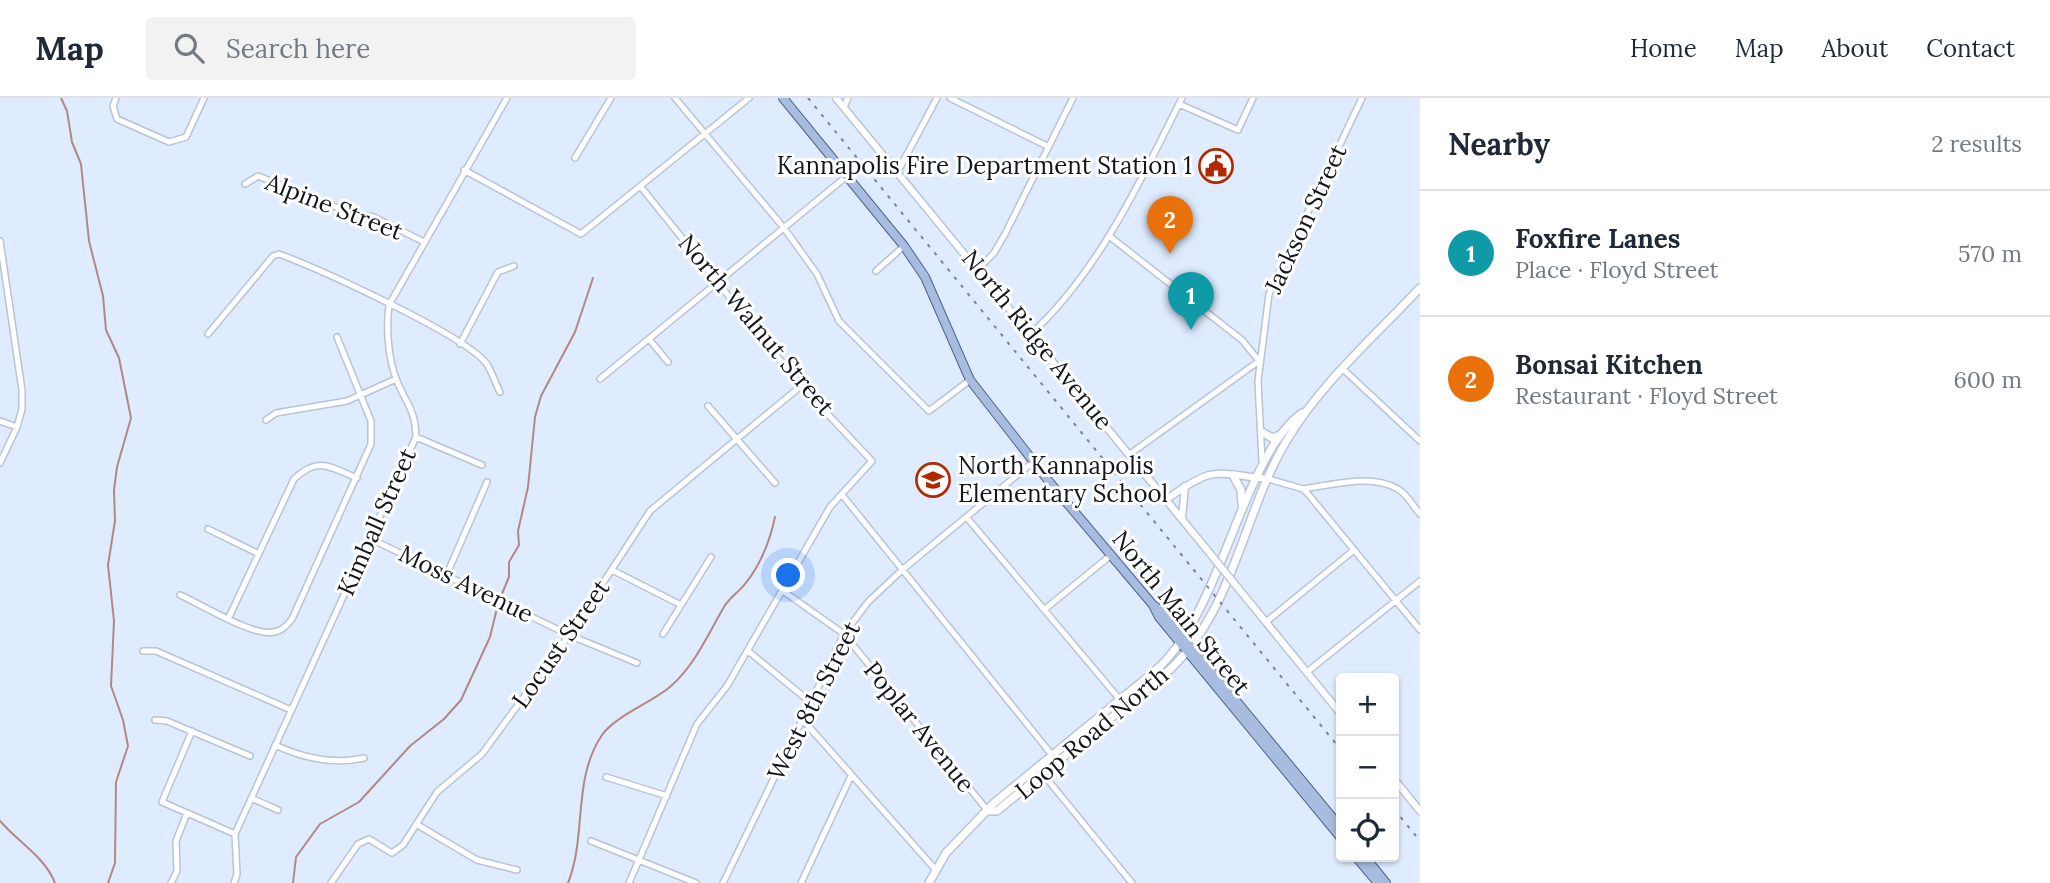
<!DOCTYPE html>
<html lang="en">
<head>
<meta charset="utf-8">
<style>
  :root { --surface:#fff; --page:#f2f2f3; --text:#1f2937; --muted:#747a83; --line:#e0e1e3; --accent:#7c3aed }
  body { margin:0; font-family:Lora,serif; background:var(--page); color:var(--text) }
  .controls { position:absolute; right:21px; bottom:21px; display:grid; overflow:hidden; border-radius:7px; box-shadow:0 2px 5px #0004 }
  .controls button { width:63px; height:63px; display:grid; place-items:center; padding:0; border:0; border-bottom:2px solid var(--line); background:var(--surface); color:var(--text); font:35px sans-serif }
  .you { position:absolute; left:789px; top:478px; width:24px; height:24px; margin:-18px; border:5px solid #fff; border-radius:50%; background:#1a73e8; box-shadow:0 0 0 10px #1a73e833 }
  .badge { display:grid; place-items:center; width:46px; height:46px; border-radius:50%; background:var(--accent); color:#fff; font-size:23px; font-weight:700 }
  .pin { position:absolute; translate:-50% -58px; filter:drop-shadow(0 2px 4px #0008) }
  .pin::after { content:''; position:absolute; top:37px; width:24px; height:21px; background:inherit; clip-path:polygon(0 0,100% 0,50% 100%) }
  .list { margin:0; padding:0; list-style:none }
  h2 { display:flex; justify-content:space-between; align-items:center; height:91px; margin:0; padding:0 28px; font-size:30px }
  h2 small { font-size:23px; font-weight:400; color:var(--muted) }
  .list li { display:grid; grid-template-columns:46px 1fr auto; gap:21px; align-items:center; box-sizing:border-box; height:126px; padding:0 28px; border-top:2px solid var(--line) }
  .list b { display:block; font-size:26px; white-space:nowrap }
  .list p { margin:0; font-size:23px; white-space:nowrap; color:var(--muted) }
  .list em { font-size:23px; font-style:normal; color:var(--muted) }
  .icon { flex:none; width:38px; height:38px; fill:none; stroke:currentColor; stroke-width:2; stroke-linecap:round; stroke-linejoin:round }
  .map { position:relative; flex:none; width:1420px; height:785px; overflow:hidden }
  header { display:flex; align-items:center; gap:42px; box-sizing:border-box; height:98px; padding:0 35px; background:var(--surface); border-bottom:2px solid var(--line) }
  header strong { font-size:33px }
  nav { display:flex; gap:38px; margin-inline-start:auto; font-size:24px }
  .search { width:490px; height:63px; background:var(--page); display:flex; align-items:center; gap:18px; box-sizing:border-box; padding:0 24px; border-radius:7px; color:var(--muted); font-size:26px }
  main { display:flex }
  aside { flex:1; background:var(--surface) }
  .map>svg:first-child { display:block }
  .lines { fill:none; stroke-linecap:round; stroke-linejoin:round }
  .stream { stroke:#b2897f; stroke-width:2 }
  .minor-casing { stroke:#b8c4d6; stroke-width:8 }
  .tertiary-casing { stroke:#b8c4d6; stroke-width:9 }
  .secondary-casing { stroke:#b8c4d6; stroke-width:10 }
  .primary-casing { stroke:#4d658c; stroke-width:10 }
  .minor { stroke:#fff; stroke-width:5 }
  .tertiary { stroke:#fff; stroke-width:6 }
  .secondary { stroke:#fff; stroke-width:7 }
  .primary { stroke:#a7bcde; stroke-width:8 }
  .rail { stroke:#7d8592; stroke-width:2; stroke-dasharray:3.5 7; stroke-linecap:butt }
  .tertiary-bridge-casing { stroke:#b8c4d6; stroke-width:9; stroke-linecap:butt }
  .tertiary-bridge { stroke:#fff; stroke-width:6 }
  .labels { text-anchor:middle; stroke-width:6; stroke-linejoin:round; paint-order:stroke }
  .poi-label { font-size:24px; fill:#12161c; stroke:#fff; text-anchor:end }
  .street-label { font-size:24px; fill:#12161c; stroke:#fff }
</style>
</head>
<body>
<header>
<strong>Map</strong>
<div class="search"><svg class="icon" aria-label="search" viewBox="0 0 24 24"><circle cx="10" cy="10" r="6"/><path d="M15 15l6 6"/></svg>Search here</div>
<nav><a>Home</a><a>Map</a><a>About</a><a>Contact</a></nav>
</header>
<main>
<div class="map">
<svg width="1420" height="785" viewBox="0 0 1420 785">
  <rect width="100%" height="100%" fill="#dfebfe"/>
  <g class="lines">
    <path class="stream" d="M 61,0 L 67,13 L 72,44 L 81,66 L 89,143 L 103,198 L 106,232 L 119,260 L 131,320 L 117,369 L 114,392 L 115,423 L 108,467 L 114,523 L 111,588 L 123,622 L 128,648 L 116,684 L 115,765 L 108,785
      M 501,498 L 509,479 L 509,464 L 519,447 L 518,433 L 528,389 L 535,319 L 541,298 L 575,234 L 593,180
      M 0,723 C 18,744 45,759 55,785
      M 293,785 L 296,759 L 320,726 L 359,704 L 410,648 L 444,621 L 461,602 L 490,539 L 498,506
      M 568,785 C 587,738 572,681 602,637 C 615,618 653,604 671,588 C 695,567 708,536 724,509 C 729,500 739,494 745,486 C 761,466 770,443 775,419"/>
    <g class="minor-casing">
      <path id="minor" d="M 116,0 L 113,8 L 117,21 L 169,44 L 186,39 L 204,0
        M 675,0 L 784,130 L 817,176 L 839,223 L 929,313 L 970,282
        M 950,0 L 1049,49
        M 1179,6 L 1238,32 L 1253,0
        M 844,9 L 848,0
        M 575,60 L 611,0
        M 464,72 L 581,136 L 749,0
        M 898,73 L 937,0
        M 245,86 L 258,78 L 263,80 L 351,115 L 374,119 L 424,144
        M 1109,138 L 1242,242 L 1259,263 L 1130,356
        M 0,143 L 22,292 L 22,311 L 17,329 L 0,323
        M 979,170 L 994,155 L 1005,136 L 1073,0
        M 876,173 L 904,148
        M 1032,235 C 1099,173 1141,82 1182,0
        M 208,236 L 273,158 L 279,156 C 319,171 463,236 486,265 C 492,273 495,285 500,294
        M 649,241 L 668,264
        M 460,246 L 498,174 L 514,168
        M 1344,272 L 1420,343
        M 600,281 L 847,78
        M 708,308 L 775,385
        M 266,322 L 276,315 L 347,303 L 396,281
        M 416,339 L 482,367
        M 1262,363 L 1258,283 L 1269,196 L 1362,0
        M 0,365 L 17,329
        M 1269,381 L 1303,391 L 1308,396 L 1420,532
        M 1303,391 C 1332,387 1371,375 1398,391 C 1407,396 1413,408 1420,416
        M 843,398 L 1052,657
        M 968,421 L 1121,603
        M 208,431 L 259,456
        M 371,441 L 569,537 L 637,565
        M 612,472 L 681,507
        M 447,476 L 487,384
        M 783,493 L 844,536 L 988,713
        M 180,497 C 201,506 253,539 274,534 C 282,533 287,527 292,521 L 371,346 L 371,323 L 337,239
        M 1045,511 L 1110,458
        M 229,519 L 294,381 C 318,358 330,369 357,380
        M 1266,524 L 1354,452
        M 663,536 L 711,459
        M 143,553 L 156,553 L 291,612
        M 748,553 L 809,603
        M 1307,574 L 1420,483
        M 802,621 L 935,771
        M 155,622 L 167,623 L 250,658
        M 192,633 L 162,704 L 235,736
        M 275,647 C 303,660 333,667 364,660
        M 1043,676 L 1132,785
        M 606,679 L 667,698
        M 251,700 L 278,712
        M 416,726 L 477,762 L 517,772
        M 591,743 L 696,785
        M 171,785 L 177,773 L 176,743 L 187,715
        M 234,785 L 237,776 L 235,736 L 416,339 C 415,311 407,307 397,283 C 388,261 386,230 389,207 L 507,0
        M 331,785 L 358,746 L 369,741 L 392,755 L 403,747 L 437,694 L 482,656 L 569,537 L 650,413 L 801,288
        M 629,785 L 697,626 L 727,588 L 830,409 L 872,363 L 801,288 L 641,89
        M 723,785 L 844,536 L 868,504 L 902,472 L 1033,364
        M 801,785 L 851,678"/>
    </g>
    <g class="tertiary-casing">
      <path id="tertiary" d="M 836,0 L 1208,453
        M 1167,401 C 1215,367 1212,375 1269,381
        M 1182,420 L 1185,388
        M 1238,490 L 1341,616
        M 1394,681 L 1420,713"/>
    </g>
    <g class="secondary-casing">
      <path id="secondary" d="M 1262,334 L 1272,340 L 1280,337
        M 1233,377 L 1241,392 L 1242,406
        M 988,713 L 997,713 L 1165,576 C 1234,516 1242,416 1287,342 C 1321,285 1375,238 1420,190
        M 929,785 L 946,755 L 994,705 L 1155,573 C 1204,530 1227,439 1256,380 C 1267,357 1281,330 1302,315"/>
    </g>
    <g class="primary-casing">
      <path id="primary" d="M 783,0 L 904,148 L 925,179 L 970,282 L 1051,386 L 1153,507 L 1159,519 L 1341,740
        M 1153,507 L 1162,513 L 1341,730
        M 1356,759 L 1378,785
        M 1365,759 L 1386,785"/>
    </g>
    <use href="#minor" class="minor"/>
    <use href="#tertiary" class="tertiary"/>
    <use href="#secondary" class="secondary"/>
    <use href="#primary" class="primary"/>
    <path class="rail" d="M 808,0 L 1341,652
      M 1394,711 L 1420,743"/>
    <g class="tertiary-bridge-casing">
      <path id="tertiary-bridge" d="M 1208,453 L 1238,490"/>
    </g>
    <use href="#tertiary-bridge" class="tertiary-bridge"/>
  </g>
  <defs>
    <g id="civic-ring" transform="scale(1.75)"><circle r="9.5" fill="#fff" stroke="#b32701" stroke-width="1.5"/><path d="M-.6-6.5H3V-4.5H.6V-3L4-1V1h2V6H-6V1h2V-1L-.6-3ZM-1.2 2.5V6h2.4V2.5Z" fill="#b32701"/></g>
    <g id="school-ring" transform="scale(1.75)"><circle r="9.5" fill="#fff" stroke="#b32701" stroke-width="1.5"/><path d="M0-5L7-2L0 1L-7-2ZM-4 1L0 2.5L4 1V4Q0 6-4 4Z" fill="#b32701"/></g>
  </defs>
  <g fill-rule="evenodd">
    <use href="#civic-ring" x="1216" y="68"/>
    <use href="#school-ring" x="933" y="382"/>
  </g>
  <g class="labels">
    <g class="poi-label">
      <text x="1192" y="76">Kannapolis Fire Department Station 1</text>
      <text x="958" y="376" text-anchor="start">North Kannapolis<tspan x="958" dy="28">Elementary School</tspan></text>
    </g>
    <g class="street-label">
      <text transform="translate(334 109) rotate(21)" y="8">Alpine Street</text>
      <text transform="translate(1306 121) rotate(-65)" y="8">Jackson Street</text>
      <text transform="translate(756 227) rotate(50)" y="8">North Walnut Street</text>
      <text transform="translate(1037 242) rotate(51)" y="8">North Ridge Avenue</text>
      <text transform="translate(377 424) rotate(-66)" y="8">Kimball Street</text>
      <text transform="translate(466 486) rotate(26)" y="8">Moss Avenue</text>
      <text transform="translate(1181 515) rotate(51)" y="8">North Main Street</text>
      <text transform="translate(561 546) rotate(-55)" y="8">Locust Street</text>
      <text transform="translate(814 603) rotate(-63)" y="8">West 8th Street</text>
      <text transform="translate(919 629) rotate(51)" y="8">Poplar Avenue</text>
      <text transform="translate(1092 635) rotate(-40)" y="8">Loop Road North</text>
    </g>
  </g>
</svg>
<div class="controls">
<button>+</button>
<button>−</button>
<button><svg class="icon" aria-label="locate" viewBox="0 0 24 24"><circle cx="12" cy="12" r="6"/><path d="M12 2v4M12 18v4M2 12h4M18 12h4"/></svg></button>
</div>
<div class="you"></div>
<div class="pin badge" style="left:1191px;top:232px;background:#0f9aa8">1</div>
<div class="pin badge" style="left:1170px;top:156px;background:#e8710a">2</div>
</div>
<aside>
<h2>Nearby<small>2 results</small></h2>
<ul class="list">
<li><span class="badge" style="background:#0f9aa8">1</span><div><b>Foxfire Lanes</b><p>Place · Floyd Street</p></div><em>570 m</em></li>
<li><span class="badge" style="background:#e8710a">2</span><div><b>Bonsai Kitchen</b><p>Restaurant · Floyd Street</p></div><em>600 m</em></li>
</ul>
</aside>
</main>
</body>
</html>
